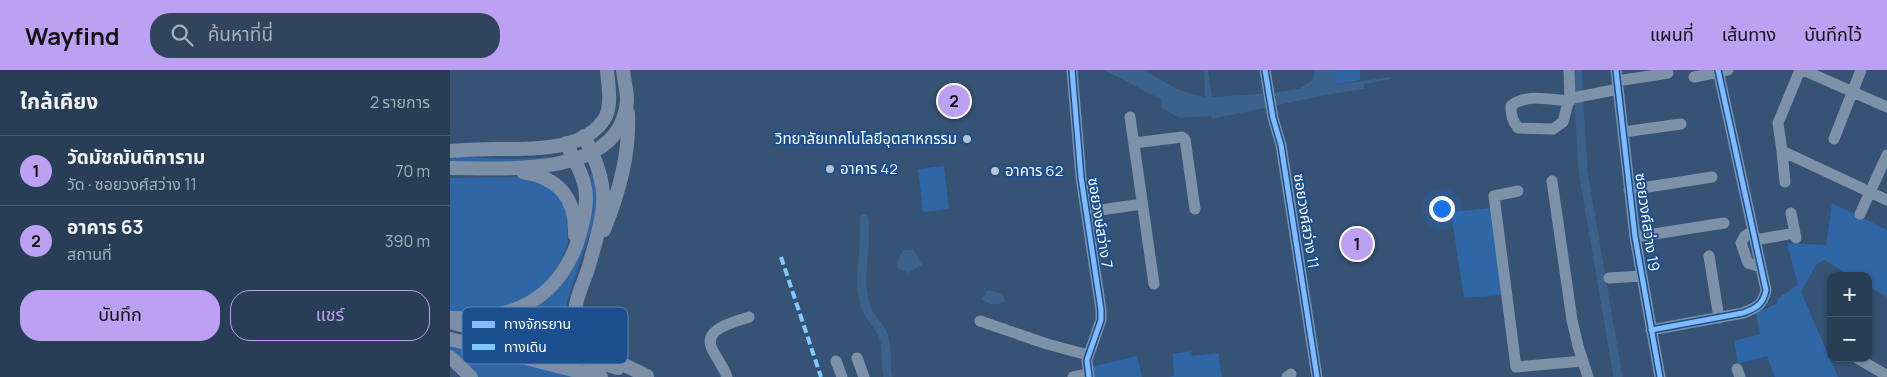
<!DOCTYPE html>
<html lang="th">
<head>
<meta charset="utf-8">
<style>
  :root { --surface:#283e57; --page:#30455d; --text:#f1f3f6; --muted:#a5aeba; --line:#44576d; --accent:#bca0f2 }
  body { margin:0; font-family:Manrope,"Noto Sans Thai",sans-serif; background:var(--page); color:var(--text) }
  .controls { position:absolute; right:15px; bottom:15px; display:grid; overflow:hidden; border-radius:10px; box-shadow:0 1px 4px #0004 }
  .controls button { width:45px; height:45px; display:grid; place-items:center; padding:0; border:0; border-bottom:1px solid var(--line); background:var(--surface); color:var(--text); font:25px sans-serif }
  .you { position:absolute; left:991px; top:138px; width:18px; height:18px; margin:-12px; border:4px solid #fff; border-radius:50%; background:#1a73e8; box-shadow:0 0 0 8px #1a73e833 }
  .badge { display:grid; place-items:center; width:32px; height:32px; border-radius:50%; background:var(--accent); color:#111; font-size:16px; font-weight:700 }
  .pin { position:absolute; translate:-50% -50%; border:2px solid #fff; box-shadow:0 1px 5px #0006 }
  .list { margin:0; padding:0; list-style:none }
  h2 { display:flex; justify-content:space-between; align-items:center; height:65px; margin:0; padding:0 20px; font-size:21px }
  h2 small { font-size:16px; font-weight:400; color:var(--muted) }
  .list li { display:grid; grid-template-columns:32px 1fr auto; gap:15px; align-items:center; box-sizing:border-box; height:70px; padding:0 20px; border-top:1px solid var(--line) }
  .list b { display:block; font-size:19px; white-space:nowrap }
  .list p { margin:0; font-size:16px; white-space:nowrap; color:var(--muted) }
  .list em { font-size:16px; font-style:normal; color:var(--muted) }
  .actions { display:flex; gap:10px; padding:15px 20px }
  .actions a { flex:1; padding:11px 0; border:1px solid var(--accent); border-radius:20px; text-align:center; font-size:18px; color:var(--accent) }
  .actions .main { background:var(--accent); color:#111 }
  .icon { flex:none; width:28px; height:28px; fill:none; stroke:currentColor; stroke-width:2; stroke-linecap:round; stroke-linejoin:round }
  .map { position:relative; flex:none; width:1437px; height:307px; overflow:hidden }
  header { display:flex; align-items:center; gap:30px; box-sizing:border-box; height:70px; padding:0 25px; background:var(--accent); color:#111 }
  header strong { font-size:24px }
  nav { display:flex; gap:28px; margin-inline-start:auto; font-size:18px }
  .search { width:350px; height:45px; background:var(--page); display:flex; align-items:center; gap:12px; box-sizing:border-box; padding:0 18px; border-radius:20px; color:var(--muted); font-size:19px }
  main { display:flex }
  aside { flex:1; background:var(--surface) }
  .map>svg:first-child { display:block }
  .green { fill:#2f66a5 }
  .water { fill:#3b618d }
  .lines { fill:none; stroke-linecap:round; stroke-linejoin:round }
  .canal { stroke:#3b618d; stroke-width:9 }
  .minor { stroke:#7d92a8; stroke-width:11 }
  .major { stroke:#7d8ea7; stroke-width:14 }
  .quiet { stroke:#80caff; stroke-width:4; stroke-dasharray:8 4; stroke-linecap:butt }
  .cycleway-casing { stroke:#1b4f8f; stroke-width:8 }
  .cycleway { stroke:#80bcff; stroke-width:5 }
  .poi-dot { fill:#b9c2ce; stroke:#1b4f8f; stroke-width:2 }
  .labels { text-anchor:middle; stroke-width:4; stroke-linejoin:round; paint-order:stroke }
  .poi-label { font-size:15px; fill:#fff; stroke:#1b4f8f; text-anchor:start }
  .street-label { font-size:15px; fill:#fff; stroke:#1b4f8f }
  .key { fill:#1b4f8f; stroke:#5f84b1; stroke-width:1 }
  .key-label { font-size:14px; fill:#fff }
</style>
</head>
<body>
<header>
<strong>Wayfind</strong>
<div class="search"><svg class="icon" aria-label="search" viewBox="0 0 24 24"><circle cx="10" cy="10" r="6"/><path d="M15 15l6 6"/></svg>ค้นหาที่นี่</div>
<nav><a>แผนที่</a><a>เส้นทาง</a><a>บันทึกไว้</a></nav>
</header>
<main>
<aside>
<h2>ใกล้เคียง<small>2 รายการ</small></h2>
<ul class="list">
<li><span class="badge">1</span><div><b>วัดมัชฌันติการาม</b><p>วัด · ซอยวงศ์สว่าง 11</p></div><em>70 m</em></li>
<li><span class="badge">2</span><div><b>อาคาร 63</b><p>สถานที่</p></div><em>390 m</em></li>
</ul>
<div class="actions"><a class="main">บันทึก</a><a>แชร์</a></div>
</aside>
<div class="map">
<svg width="1437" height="307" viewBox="0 0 1437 307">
  <rect width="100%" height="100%" fill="#365274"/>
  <path class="green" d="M 885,0 L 910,0 L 910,10 L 889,14 L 884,12 Z
    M 0,86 L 58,89 L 104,87 L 103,91 L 0,93 Z
    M 494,96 L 499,139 L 473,142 L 468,99 Z
    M 142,101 L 144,102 L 147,133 L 143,155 L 117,231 C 117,268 139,276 166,294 L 11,253 L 42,255 L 52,252 L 74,244 L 93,233 L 101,226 L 118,206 L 142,116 L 140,105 Z
    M 75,107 L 99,117 L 110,129 L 116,140 L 118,173 L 109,194 L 90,222 L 49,241 L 0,242 L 0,108 Z
    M 1382,133 L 1437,160 L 1437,227 L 1418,216 L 1418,206 L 1401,206 L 1374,190 L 1366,195 L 1351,222 L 1388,307 L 1325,307 L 1317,286 L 1288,294 L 1284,271 L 1310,264 L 1306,243 L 1328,233 L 1328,228 L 1348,215 L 1337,173 L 1376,175 Z
    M 1040,138 L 1052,225 L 1014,228 L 1001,142 Z
    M 0,273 L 137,307 L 27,307 L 0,281 Z
    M 741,281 L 742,286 L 768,283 L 772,307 L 717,307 L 724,306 L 723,284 Z
    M 687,286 L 692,307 L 643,307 L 641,297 Z"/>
  <path class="water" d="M 654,0 L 693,0 L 729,20 L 755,27 L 754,0 L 758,0 L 762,27 L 823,23 L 849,19 L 863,10 L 865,0 L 885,0 L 884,12 L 889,14 L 941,7 L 941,9 L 914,14 L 914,19 L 880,24 L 762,49 L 761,46 L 729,48 L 711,37 L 712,30 Z
    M 454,180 L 463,180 L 467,185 L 472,195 L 458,203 L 447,198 L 449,186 Z
    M 538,220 L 552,224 L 556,231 C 546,236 541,236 532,229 Z"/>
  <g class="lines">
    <path class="canal" d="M 1127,0 L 1133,101 L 1168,307
      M 414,149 C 417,173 410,196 412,219 C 413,226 415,236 418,242 C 422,250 430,256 433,265 C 439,278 434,293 438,307"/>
    <path class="minor" d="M 622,0 L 631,107 L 651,240 L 651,250 L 637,290 L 639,307
      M 815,0 L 823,48 L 831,75 L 867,307
      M 1119,0 L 1120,31 C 1102,30 1076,23 1061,36 C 1061,45 1062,50 1068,58 L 1103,59 L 1113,52 L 1118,33 L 1123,28 L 1168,19
      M 1166,0 L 1185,167 L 1210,307
      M 1350,0 L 1328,53 L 1332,81 L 1437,130
      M 1353,0 L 1437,37
      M 1244,7 L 1278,0
      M 1167,11 L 1218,3
      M 680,47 L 704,214
      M 1173,62 L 1231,54
      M 1384,69 L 1411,0
      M 684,73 L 732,67 L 735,69 L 745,139
      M 1332,81 L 1335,112
      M 1102,111 L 1122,250 L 1128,276 L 1138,307
      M 1179,120 L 1262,107
      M 1068,121 L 1044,126 L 1066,297 L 1133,291
      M 637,142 L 692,134
      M 1341,143 L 1346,168
      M 1410,144 L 1437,85
      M 1303,161 L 1295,166 L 1291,173 L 1298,193 L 1311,197
      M 1185,167 L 1274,153
      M 1305,170 L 1345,163
      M 1259,186 L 1269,248
      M 1159,208 L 1192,206
      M 530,251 L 597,274 L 638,285
      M 1201,260 L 1293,243 C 1306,238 1313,235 1316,220 L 1268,0
      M 407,288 L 414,307
      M 1407,288 L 1436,305
      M 386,291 L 392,307
      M 1287,299 L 1290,307
      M 277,307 C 273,296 267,289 262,279 C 252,258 286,252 299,247
      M 623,307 L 638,304
      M 837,307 L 841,304"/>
    <path class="major" d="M 134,66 C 145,88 155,111 153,136 C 151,156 144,177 139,196 C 130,225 114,242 138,271 C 152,287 178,296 197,306
      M 0,81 C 15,80 31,79 46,79 C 80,79 137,82 156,46 C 162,32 158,14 157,0
      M 0,98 C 49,98 153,107 173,49 C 175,43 177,36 177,30 C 177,20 174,10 173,0
      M 73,102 C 109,108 126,128 125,165
      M 154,160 C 169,122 180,84 178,43
      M 0,248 C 58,251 104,233 126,176 C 131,161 136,143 136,127 C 136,108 124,90 116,73
      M 3,253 L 89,275 L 168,298
      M 0,269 L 151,307
      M 0,287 L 21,307"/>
    <path class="quiet" d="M 331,187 L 371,307"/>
    <g class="cycleway-casing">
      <path id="cycleway" d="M 622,0 L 631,107 L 651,240 L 651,250 L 637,290 L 639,307
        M 815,0 L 823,48 L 831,75 L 867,307
        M 1166,0 L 1185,167 L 1210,307
        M 1201,260 L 1293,243 C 1306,238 1313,235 1316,220 L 1268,0"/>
    </g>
    <use href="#cycleway" class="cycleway"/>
  </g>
  <g class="poi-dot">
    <circle cx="517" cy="69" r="5"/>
    <circle cx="380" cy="99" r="5"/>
    <circle cx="545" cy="101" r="5"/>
  </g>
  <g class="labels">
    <g class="poi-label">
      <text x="507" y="74" text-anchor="end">วิทยาลัยเทคโนโลยีอุตสาหกรรม</text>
      <text x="390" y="104">อาคาร 42</text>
      <text x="555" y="106">อาคาร 62</text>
    </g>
    <g class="street-label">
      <text transform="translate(856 151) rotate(81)" y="5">ซอยวงศ์สว่าง 11</text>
      <text transform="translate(1197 152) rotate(82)" y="5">ซอยวงศ์สว่าง 19</text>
      <text transform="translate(650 153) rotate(81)" y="5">ซอยวงษ์สว่าง 7</text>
    </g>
  </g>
  <rect x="12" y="237" width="166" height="57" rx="8" class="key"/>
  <rect x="22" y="251" width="23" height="7" fill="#80bcff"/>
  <rect x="22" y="274" width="23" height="6" fill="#80caff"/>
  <g class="key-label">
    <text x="54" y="259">ทางจักรยาน</text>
    <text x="54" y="282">ทางเดิน</text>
  </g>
</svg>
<div class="controls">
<button>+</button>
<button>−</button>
</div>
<div class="you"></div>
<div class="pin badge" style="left:907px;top:174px">1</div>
<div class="pin badge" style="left:504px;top:31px">2</div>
</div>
</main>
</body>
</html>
